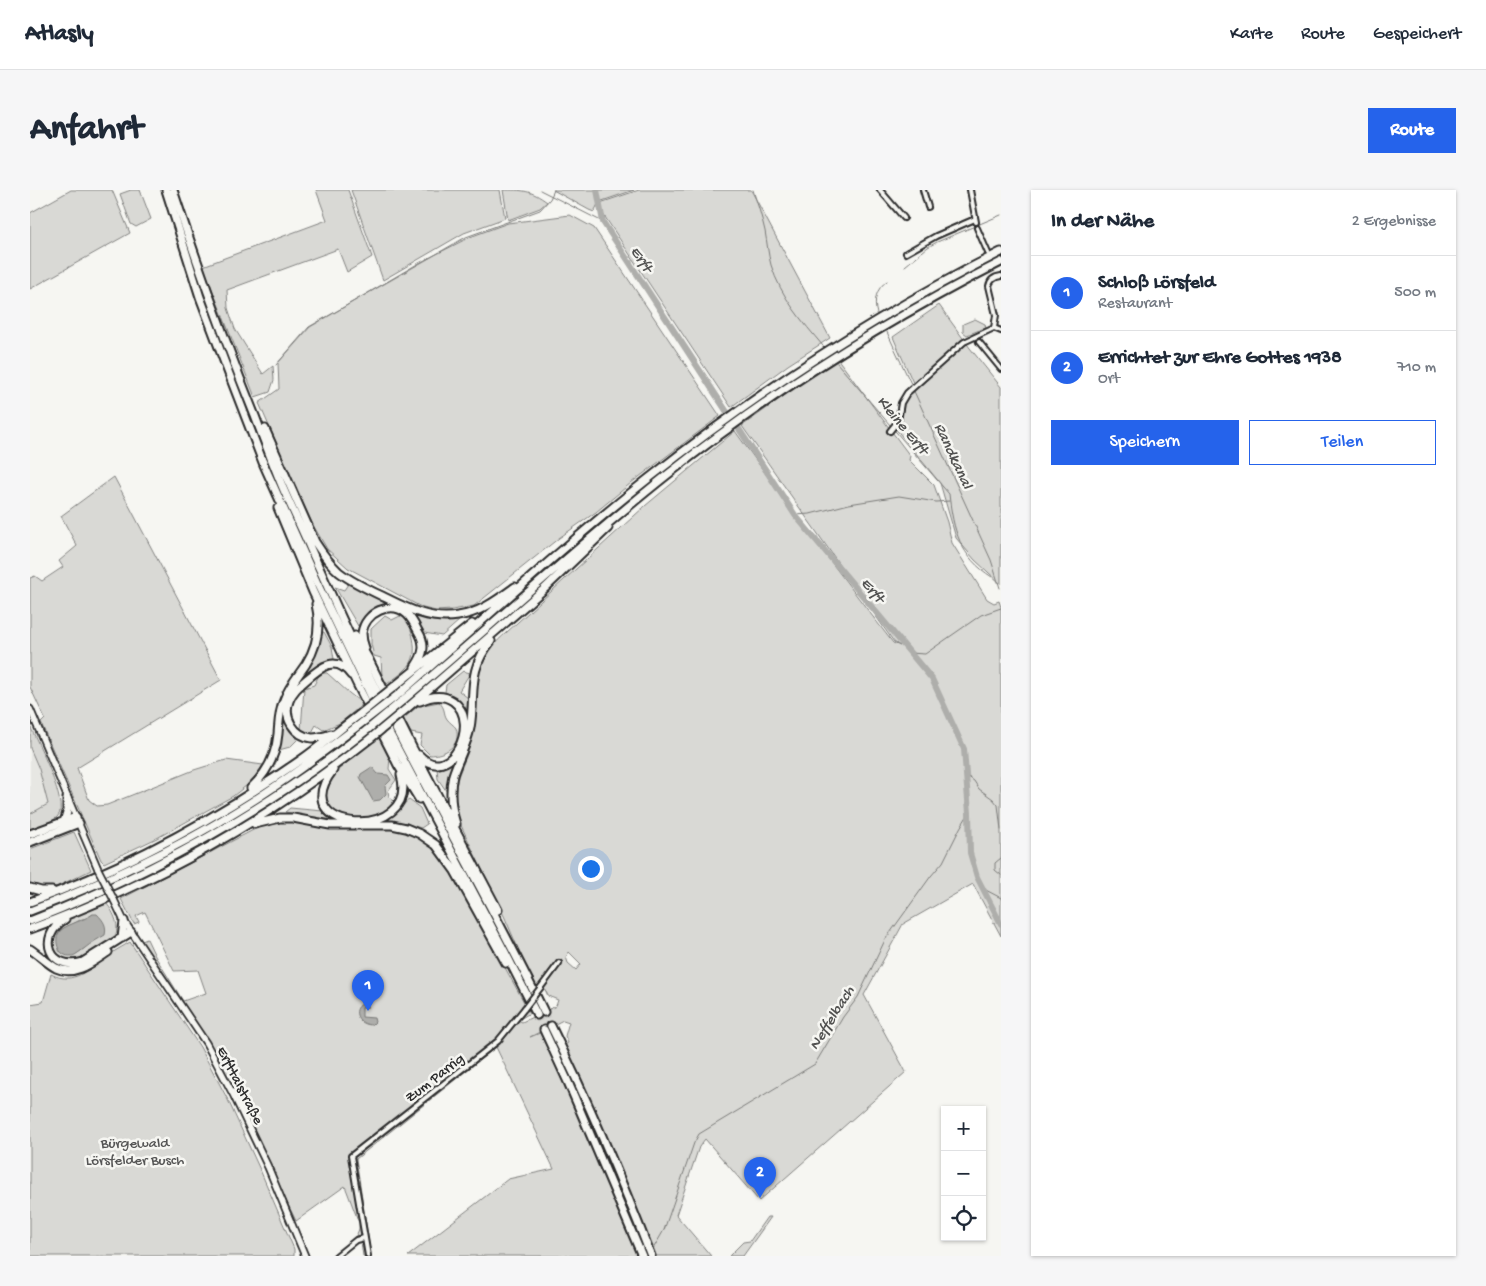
<!DOCTYPE html>
<html lang="de">
<head>
<meta charset="utf-8">
<style>
  :root { --surface:#fff; --page:#f6f6f7; --text:#1f2937; --muted:#747a83; --line:#e0e1e3; --accent:#2563eb }
  body { margin:0; font-family:"Gochi Hand",sans-serif; background:var(--page); color:var(--text) }
  .controls { position:absolute; right:15px; bottom:15px; display:grid; overflow:hidden; border-radius:0px; box-shadow:0 1px 4px #0004 }
  .controls button { width:45px; height:45px; display:grid; place-items:center; padding:0; border:0; border-bottom:1px solid var(--line); background:var(--surface); color:var(--text); font:25px sans-serif }
  .you { position:absolute; left:560px; top:678px; width:18px; height:18px; margin:-12px; border:4px solid #fff; border-radius:50%; background:#1a73e8; box-shadow:0 0 0 8px #1a73e833 }
  .badge { display:grid; place-items:center; width:32px; height:32px; border-radius:50%; background:var(--accent); color:#fff; font-size:16px; font-weight:700 }
  .pin { position:absolute; translate:-50% -41px; filter:drop-shadow(0 1px 2px #0008) }
  .pin::after { content:''; position:absolute; top:26px; width:18px; height:15px; background:inherit; clip-path:polygon(0 0,100% 0,50% 100%) }
  .list { margin:0; padding:0; list-style:none }
  h2 { display:flex; justify-content:space-between; align-items:center; height:65px; margin:0; padding:0 20px; font-size:21px }
  h2 small { font-size:16px; font-weight:400; color:var(--muted) }
  .list li { display:grid; grid-template-columns:32px 1fr auto; gap:15px; align-items:center; box-sizing:border-box; height:75px; padding:0 20px; border-top:1px solid var(--line) }
  .list b { display:block; font-size:19px; white-space:nowrap }
  .list p { margin:0; font-size:16px; white-space:nowrap; color:var(--muted) }
  .list em { font-size:16px; font-style:normal; color:var(--muted) }
  .actions { display:flex; gap:10px; padding:15px 20px }
  .actions a { flex:1; padding:11px 0; border:1px solid var(--accent); border-radius:0px; text-align:center; font-size:18px; color:var(--accent) }
  .actions .main { background:var(--accent); color:#fff }
  .icon { flex:none; width:28px; height:28px; fill:none; stroke:currentColor; stroke-width:2; stroke-linecap:round; stroke-linejoin:round }
  .map { position:relative; flex:none; width:971px; height:1066px; overflow:hidden; border-radius:0px }
  header { display:flex; align-items:center; gap:30px; box-sizing:border-box; height:70px; padding:0 25px; background:var(--surface); border-bottom:1px solid var(--line) }
  header strong { font-size:24px }
  nav { display:flex; gap:28px; margin-inline-start:auto; font-size:18px }
  .intro { display:flex; align-items:center; justify-content:space-between; box-sizing:border-box; height:120px; padding:0 30px }
  h1 { margin:0; font-size:35px }
  .button { padding:12px 22px; border-radius:0px; background:var(--accent); color:#fff; font-size:18px; font-weight:700 }
  main { display:flex; gap:30px; padding:0 30px }
  aside { flex:1; background:var(--surface); border-radius:0px; box-shadow:0 1px 4px #0004 }
  .map>svg:first-child { display:block }
  .built { fill:#e7e7e3 }
  .green { fill:#d9d9d5; stroke:#828280; fill-rule:evenodd }
  .water { fill:#aeaeab; stroke:#7a7a78 }
  .lines { fill:none; stroke-linecap:round; stroke-linejoin:round }
  .stream { stroke:#7a7a78; stroke-width:1 }
  .river { stroke:#aeaeab; stroke-width:6 }
  .motorway-tunnel { stroke:#cdcdca; stroke-width:7; stroke-dasharray:7 3.5; stroke-linecap:butt }
  .minor-casing { stroke:#2b2b2b; stroke-width:8 }
  .secondary-casing { stroke:#2b2b2b; stroke-width:9 }
  .motorway-casing { stroke:#2b2b2b; stroke-width:11 }
  .minor { stroke:#f6f6f2; stroke-width:4 }
  .secondary { stroke:#f6f6f2; stroke-width:5.5 }
  .motorway { stroke:#f6f6f2; stroke-width:7 }
  .minor-bridge-casing { stroke:#2b2b2b; stroke-width:8; stroke-linecap:butt }
  .secondary-bridge-casing { stroke:#2b2b2b; stroke-width:9; stroke-linecap:butt }
  .motorway-bridge-casing { stroke:#2b2b2b; stroke-width:11; stroke-linecap:butt }
  .minor-bridge { stroke:#f6f6f2; stroke-width:4 }
  .secondary-bridge { stroke:#f6f6f2; stroke-width:5.5 }
  .motorway-bridge { stroke:#f6f6f2; stroke-width:7 }
  .labels { text-anchor:middle; stroke-width:5; stroke-linejoin:round; paint-order:stroke }
  .street-label { font-size:15px; fill:#2b2b2b; stroke:#f6f6f2 }
  .park-label { font-size:15px; fill:#565656; stroke:#f6f6f2 }
  .water-label { font-size:16px; font-style:italic; fill:#525251; stroke:#f6f6f2 }
</style>
</head>
<body>
<header>
<strong>Atlasly</strong>
<nav><a>Karte</a><a>Route</a><a>Gespeichert</a></nav>
</header>
<div class="intro"><h1>Anfahrt</h1><a class="button">Route</a></div>
<main>
<div class="map">
<svg width="971" height="1066" viewBox="0 0 971 1066">
  <rect width="100%" height="100%" fill="#f6f6f2"/>
  <filter id="ink" filterUnits="userSpaceOnUse"><feTurbulence type="fractalNoise" baseFrequency=".02" numOctaves="2"/><feDisplacementMap in="SourceGraphic" scale="10" xChannelSelector="R" yChannelSelector="G"/><feConvolveMatrix kernelMatrix="1 2 1 2 8 2 1 2 1" color-interpolation-filters="sRGB"/></filter>
  <g filter="url(#ink)">
    <path class="built" d="M 0,558 L 9,579 L 18,614 L 0,624 Z"/>
    <path class="green" d="M 41,0 L 82,0 L 100,43 L 0,99 L 0,23 Z
      M 101,0 L 110,0 L 121,29 L 106,37 L 101,34 L 90,4 Z
      M 286,0 L 318,0 L 342,67 L 317,82 L 308,59 L 197,100 L 198,118 L 205,139 L 233,184 L 243,176 L 244,190 L 240,202 L 225,207 L 173,76 L 297,30 Z
      M 321,0 L 470,0 L 475,28 L 434,43 L 353,90 Z
      M 473,0 C 492,0 501,0 517,12 L 510,18 L 478,30 Z
      M 523,0 L 604,0 L 569,12 L 564,22 L 559,20 Z
      M 609,0 L 721,0 L 800,148 L 758,175 L 701,217 L 573,24 L 570,13 Z
      M 540,25 L 564,38 L 690,226 L 601,293 L 566,322 L 529,348 L 444,416 L 422,420 L 406,421 L 393,418 L 318,378 L 297,359 L 283,335 L 269,305 L 229,213 L 249,199 L 248,173 L 280,137 L 389,73 L 440,47 L 478,33 Z
      M 909,115 L 940,158 L 971,197 L 971,394 L 945,370 L 926,348 L 910,293 L 865,238 L 871,226 L 872,216 L 878,204 L 920,168 L 919,164 L 884,195 L 863,147 Z
      M 945,129 L 955,134 L 956,139 L 952,139 L 937,145 L 933,142 L 933,134 Z
      M 807,168 L 880,266 L 879,270 L 904,295 L 917,332 L 922,353 L 957,409 L 964,413 L 969,411 L 971,417 L 971,746 L 943,694 L 873,734 L 834,805 L 876,882 L 729,1011 L 675,949 L 669,957 L 646,1025 L 681,1066 L 626,1066 L 535,855 L 538,853 L 535,846 L 539,832 L 533,830 L 500,847 L 510,843 L 519,861 L 599,1040 L 608,1066 L 378,1066 L 478,989 L 524,979 L 466,857 L 326,969 L 341,1066 L 333,1066 L 331,1052 L 327,1044 L 329,1039 L 329,1033 L 315,996 L 266,1031 L 178,850 L 151,812 L 112,751 L 117,749 L 125,766 L 153,811 L 176,803 L 168,780 L 144,781 L 115,722 L 106,726 L 109,732 L 104,734 L 91,709 L 229,637 L 241,632 L 258,631 L 301,638 L 362,637 L 381,641 L 405,657 L 420,678 L 500,823 L 488,830 L 492,832 L 526,816 L 528,810 L 518,806 L 512,793 L 506,800 L 475,728 L 428,629 C 425,614 424,599 429,584 C 433,573 439,562 441,551 C 445,530 442,498 449,478 C 454,463 465,453 477,442 L 615,316 L 705,241 L 765,325 L 863,453 L 870,456 L 864,452 L 712,236 ZM 539,762 L 551,774 L 546,780 L 538,773 L 536,767 Z
      M 84,287 L 191,490 L 47,578 L 59,610 L 67,616 L 77,615 L 164,580 L 196,570 L 233,575 L 221,592 L 203,606 L 127,648 L 74,673 L 71,670 L 11,533 L 15,529 L 0,497 L 0,388 L 5,386 L 12,391 L 33,377 L 29,371 L 47,356 L 31,326 Z
      M 318,394 L 356,412 L 355,415 C 341,418 335,424 328,436 L 305,397 L 314,400 Z
      M 355,426 L 362,430 L 370,426 L 378,430 C 383,446 390,466 376,479 C 371,485 363,489 357,494 L 352,486 L 351,468 L 344,466 L 341,454 L 341,439 Z
      M 387,426 L 404,431 L 430,430 L 412,446 L 394,443 L 385,428 Z
      M 294,442 L 302,457 L 304,469 L 291,472 L 278,483 L 275,480 L 287,459 L 291,443 Z
      M 433,481 L 440,483 L 429,501 L 438,508 L 437,521 L 427,508 L 415,502 L 416,495 Z
      M 290,483 L 297,483 L 319,503 L 333,514 L 310,533 L 293,540 L 286,535 L 281,544 L 271,540 L 274,498 L 284,495 Z
      M 409,512 C 416,519 413,523 417,529 C 420,533 424,535 426,538 C 432,556 414,565 400,565 L 390,555 L 392,545 L 381,543 L 373,529 L 388,516 Z
      M 255,530 L 267,550 L 260,557 L 249,560 L 252,531 Z
      M 0,536 C 7,551 39,614 28,626 C 22,633 8,636 0,640 L 0,624 L 18,614 L 9,579 L 0,558 Z
      M 350,546 L 360,568 L 359,579 L 366,590 L 358,601 L 359,607 L 365,612 C 359,618 353,624 345,626 C 329,632 303,631 296,612 C 293,605 295,596 297,589 Z
      M 424,573 L 417,602 L 408,589 L 407,578 Z
      M 379,610 L 390,618 L 397,634 L 391,638 L 375,633 L 357,632 L 356,629 L 367,623 L 376,612 Z
      M 260,618 L 293,621 L 302,630 L 255,622 Z
      M 44,642 L 61,680 L 22,699 L 10,699 L 0,694 L 0,659 Z
      M 77,714 C 84,723 91,737 84,748 C 73,755 57,769 44,771 C 25,774 15,750 28,737 C 41,725 61,720 77,714 ZM 63,724 L 55,758 C 45,765 41,768 29,761 L 31,740 L 52,729 L 57,728 Z
      M 100,752 L 170,857 L 198,910 L 231,982 L 264,1059 L 264,1066 L 0,1066 L 0,814 L 13,812 L 21,784 C 44,796 58,779 76,767 C 84,761 92,757 100,752 Z
      M 737,1027 L 741,1027 L 713,1066 L 699,1066 L 713,1052 L 720,1051 Z"/>
    <path class="water" d="M 342,577 L 348,584 L 358,585 L 361,590 L 355,596 L 356,604 L 350,610 L 343,611 L 330,587 L 331,584 Z
      M 63,724 L 67,724 C 74,731 77,736 75,745 C 68,749 61,753 55,758 C 52,760 48,763 45,765 C 30,771 21,750 31,740 C 38,734 55,730 63,724 Z
      M 332,814 L 338,815 L 338,817 L 332,818 L 332,827 L 344,828 L 345,832 L 342,835 C 328,835 321,820 332,814 Z"/>
    <g class="lines">
      <path class="stream" d="M 510,0 L 573,32
        M 723,0 C 727,13 732,27 735,41 C 737,52 738,64 741,75 C 751,107 772,131 793,156
        M 875,76 L 898,57 L 907,52 L 971,25
        M 847,124 C 843,110 846,99 857,91
        M 857,142 L 882,196
        M 807,173 L 919,304 C 923,340 930,367 962,387
        M 246,175 L 279,137 L 436,47 L 510,20 L 520,9 L 524,0
        M 883,199 L 961,370 L 970,398
        M 765,325 L 780,324 L 819,314 L 869,306 L 906,312 L 919,311
        M 880,463 L 895,464 L 951,425 L 971,418
        M 937,586 L 944,591 L 949,599 L 963,609 L 968,615 L 971,640
        M 971,668 L 965,673 L 965,680 L 971,685
        M 952,698 L 971,708
        M 623,1059 L 634,1040 L 664,953 L 669,944 L 785,874 L 813,827 L 828,807 L 855,750 L 901,686 L 913,672 L 930,638 L 939,623"/>
      <path class="river" d="M 567,0 L 573,32 L 697,222
        M 709,239 L 765,325 L 902,489 L 934,559 L 939,623 L 940,663 L 947,687 L 971,734"/>
      <path class="motorway-tunnel" d="M 514,822 L 521,836
        M 507,825 L 514,840"/>
      <g class="minor-casing">
        <path id="minor" d="M 850,0 L 874,28
          M 893,0 L 898,17
          M 940,0 L 946,32
          M 947,38 L 958,63
          M 876,63 L 906,46 L 945,29
          M 964,138 L 966,125 L 959,96 C 960,90 964,87 971,86
          M 949,152 L 971,179
          M 860,241 L 868,231 L 871,213 L 877,203 L 934,152 L 964,138 L 971,141
          M 511,797 L 529,773
          M 306,1066 L 326,1050 L 334,1048
          M 338,1066 L 321,966 L 468,851 L 494,819"/>
      </g>
      <g class="secondary-casing">
        <path id="secondary" d="M 0,519 L 68,679
          M 84,710 L 94,731 L 176,853 L 204,906 L 238,977 L 275,1066"/>
      </g>
      <g class="motorway-casing">
        <path id="motorway" d="M 136,0 L 170,107 L 199,184 L 234,275 L 287,393 L 356,537 L 477,766 L 507,825
          M 143,0 C 168,76 195,152 225,226 C 234,250 243,274 253,298 C 262,319 272,339 281,360 C 301,404 320,448 342,492 C 397,603 460,710 514,822
          M 235,239 L 285,352 C 292,363 299,373 309,382 C 322,392 337,399 352,406 C 376,418 400,431 428,426 C 450,423 467,410 485,397
          M 248,318 L 283,402 L 327,494 L 368,575 L 389,609
          M 325,446 L 338,468 L 383,559 L 468,720
          M 335,458 C 333,453 332,449 332,443 C 335,422 361,410 377,424 C 382,429 385,435 388,441 C 396,454 394,464 385,477
          M 365,496 L 442,434
          M 369,504 C 452,432 532,357 618,289 C 728,202 846,125 971,62
          M 372,511 C 461,437 546,357 637,285 C 741,203 853,132 971,72
          M 376,519 L 512,401 L 578,338
          M 301,544 C 295,546 289,548 282,548 C 264,546 253,527 259,511 C 262,502 269,496 276,490 C 291,477 306,464 321,485
          M 389,565 C 420,598 452,532 423,511 C 413,504 401,506 390,511
          M 303,580 C 253,644 390,652 371,585
          M 221,598 C 237,583 246,566 248,544 C 249,532 249,521 254,510 C 259,496 268,486 276,474 C 288,455 291,436 286,414
          M 34,632 L 37,622 L 37,608
          M 225,634 L 250,628 L 263,628 L 300,635 L 362,635 L 376,638 L 390,644 L 406,655 L 425,681 L 476,773
          M 426,634 C 421,618 419,602 423,585 C 428,569 437,555 440,538 C 446,503 436,482 461,451
          M 0,644 L 46,627
          M 0,652 L 49,633
          M 0,698 L 11,701 L 22,701
          M 0,712 C 96,678 189,627 272,569 C 292,555 310,539 329,525
          M 0,721 C 71,694 140,662 205,622 C 250,595 291,564 333,532
          M 35,729 C 6,747 20,782 53,772 L 101,742
          M 0,731 C 121,684 235,621 337,540
          M 0,739 C 127,693 235,631 341,548
          M 92,748 L 94,731
          M 0,759 C 9,765 17,773 26,778 C 45,787 63,772 78,762
          M 521,836 C 558,911 591,988 621,1066
          M 514,840 L 538,892 L 612,1066"/>
      </g>
      <use href="#minor" class="minor"/>
      <use href="#secondary" class="secondary"/>
      <use href="#motorway" class="motorway"/>
      <g class="minor-bridge-casing">
        <path id="minor-bridge" d="M 494,819 L 511,797"/>
      </g>
      <g class="secondary-bridge-casing">
        <path id="secondary-bridge" d="M 68,679 L 84,710"/>
      </g>
      <g class="motorway-bridge-casing">
        <path id="motorway-bridge" d="M 329,525 L 365,496
          M 333,532 L 369,504
          M 337,540 L 372,511
          M 341,548 L 376,519"/>
      </g>
      <use href="#minor-bridge" class="minor-bridge"/>
      <use href="#secondary-bridge" class="secondary-bridge"/>
      <use href="#motorway-bridge" class="motorway-bridge"/>
    </g>
  </g>
  <g class="labels">
    <g class="street-label">
      <text transform="translate(404 887) rotate(-38)" y="5">Zum Parrig</text>
      <text transform="translate(211 895) rotate(63)" y="5">Erfttalstraße</text>
    </g>
    <g class="park-label">
      <text x="105" y="957">Bürgewald<tspan x="105" dy="17">Lörsfelder Busch</tspan></text>
    </g>
    <g class="water-label">
      <text transform="translate(613 68) rotate(57)" y="6">Erft</text>
      <text transform="translate(874 234) rotate(50)" y="6">Kleine Erft</text>
      <text transform="translate(925 265) rotate(65)" y="6">Randkanal</text>
      <text transform="translate(844 399) rotate(50)" y="6">Erft</text>
      <text transform="translate(800 827) rotate(-58)" y="6">Neffelbach</text>
    </g>
  </g>
</svg>
<div class="controls">
<button>+</button>
<button>−</button>
<button><svg class="icon" aria-label="locate" viewBox="0 0 24 24"><circle cx="12" cy="12" r="6"/><path d="M12 2v4M12 18v4M2 12h4M18 12h4"/></svg></button>
</div>
<div class="you"></div>
<div class="pin badge" style="left:338px;top:821px">1</div>
<div class="pin badge" style="left:730px;top:1008px">2</div>
</div>
<aside>
<h2>In der Nähe<small>2 Ergebnisse</small></h2>
<ul class="list">
<li><span class="badge">1</span><div><b>Schloß Lörsfeld</b><p>Restaurant</p></div><em>500 m</em></li>
<li><span class="badge">2</span><div><b>Errichtet zur Ehre Gottes 1938</b><p>Ort</p></div><em>710 m</em></li>
</ul>
<div class="actions"><a class="main">Speichern</a><a>Teilen</a></div>
</aside>
</main>
</body>
</html>
